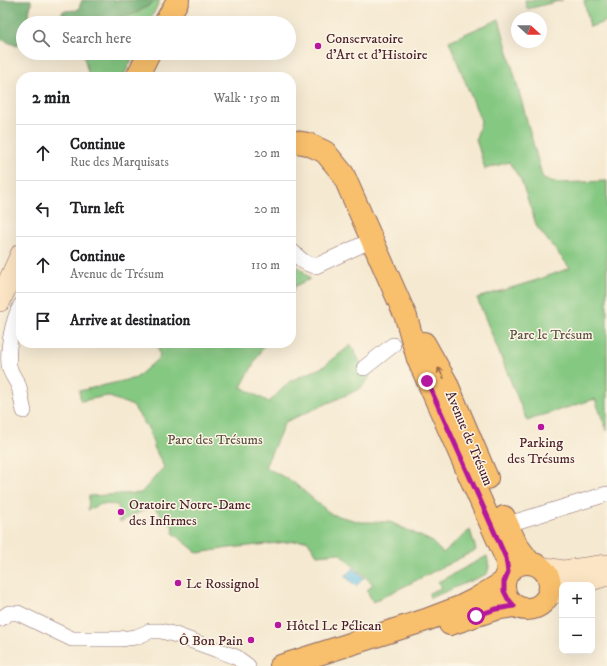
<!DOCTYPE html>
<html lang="en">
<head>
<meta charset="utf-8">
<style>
  :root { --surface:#fff; --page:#f2f2f2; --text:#202124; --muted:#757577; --line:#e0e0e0 }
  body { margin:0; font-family:"IM FELL DW Pica",serif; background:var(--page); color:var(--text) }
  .controls { position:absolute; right:12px; bottom:12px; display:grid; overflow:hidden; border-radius:8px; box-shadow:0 4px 16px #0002 }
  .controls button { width:36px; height:36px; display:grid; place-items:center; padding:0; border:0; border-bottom:1px solid var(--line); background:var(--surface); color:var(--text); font:20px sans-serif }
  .compass { position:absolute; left:511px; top:12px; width:36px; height:36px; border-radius:50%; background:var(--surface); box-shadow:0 4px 16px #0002; rotate:111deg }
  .stop { position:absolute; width:12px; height:12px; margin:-9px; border:3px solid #b5179e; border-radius:50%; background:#fff }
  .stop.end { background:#b5179e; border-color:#fff; box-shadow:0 1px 4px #0008 }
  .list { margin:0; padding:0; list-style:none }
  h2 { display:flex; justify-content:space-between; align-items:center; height:52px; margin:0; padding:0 16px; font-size:17px }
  h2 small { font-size:13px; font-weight:400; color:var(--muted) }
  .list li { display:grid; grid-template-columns:26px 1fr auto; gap:12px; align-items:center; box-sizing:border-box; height:56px; padding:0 16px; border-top:1px solid var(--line) }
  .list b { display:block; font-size:15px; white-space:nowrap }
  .list p { margin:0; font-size:13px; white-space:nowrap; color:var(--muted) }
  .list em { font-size:13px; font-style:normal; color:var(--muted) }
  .icon { flex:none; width:22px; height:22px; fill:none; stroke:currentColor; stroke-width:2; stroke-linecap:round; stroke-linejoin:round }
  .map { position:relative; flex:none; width:607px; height:666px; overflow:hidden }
  .search { position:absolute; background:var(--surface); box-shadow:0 4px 16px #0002; left:16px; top:16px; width:280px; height:44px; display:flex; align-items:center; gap:10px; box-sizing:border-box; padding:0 14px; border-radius:22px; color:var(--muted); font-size:15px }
  .panel { position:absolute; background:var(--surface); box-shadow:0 4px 16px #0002; left:16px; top:72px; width:280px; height:276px; border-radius:16px }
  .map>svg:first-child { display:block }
  .green { fill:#85c882; stroke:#687456 }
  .forest { fill:#6cac70; stroke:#5b664e }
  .water { fill:#68c3e6; stroke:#597188 }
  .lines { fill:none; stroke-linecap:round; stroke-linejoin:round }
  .street-casing { stroke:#866665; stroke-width:16 }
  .secondary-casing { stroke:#866665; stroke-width:22 }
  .primary-casing { stroke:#866665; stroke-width:24 }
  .street { stroke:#fff; stroke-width:15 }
  .secondary { stroke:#fce5c4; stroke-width:21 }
  .primary { stroke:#f8bf6c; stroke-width:22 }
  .oneway { stroke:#986748 }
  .route { stroke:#b5179e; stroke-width:5 }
  .poi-dot { fill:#b5179e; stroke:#fcf5e5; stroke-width:1.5 }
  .labels { text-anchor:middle; stroke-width:3; stroke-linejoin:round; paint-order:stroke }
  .poi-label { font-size:14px; fill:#4a1f2b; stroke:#fcf5e5; text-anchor:start }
  .park-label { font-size:14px; fill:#5c5245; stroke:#fcf5e5 }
  .street-label { font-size:14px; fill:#4a1f2b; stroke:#fcf5e5 }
</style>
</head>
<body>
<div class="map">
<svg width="607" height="666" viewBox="0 0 607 666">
  <rect width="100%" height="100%" fill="#fcf5e5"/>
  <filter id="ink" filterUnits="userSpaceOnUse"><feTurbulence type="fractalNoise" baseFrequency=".025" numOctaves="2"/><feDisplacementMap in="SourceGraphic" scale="8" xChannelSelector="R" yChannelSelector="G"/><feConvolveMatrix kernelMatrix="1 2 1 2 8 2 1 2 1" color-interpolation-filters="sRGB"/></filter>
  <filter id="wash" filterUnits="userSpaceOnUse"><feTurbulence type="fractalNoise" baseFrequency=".012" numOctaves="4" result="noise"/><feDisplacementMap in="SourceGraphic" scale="16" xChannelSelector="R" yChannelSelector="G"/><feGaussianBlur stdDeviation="0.9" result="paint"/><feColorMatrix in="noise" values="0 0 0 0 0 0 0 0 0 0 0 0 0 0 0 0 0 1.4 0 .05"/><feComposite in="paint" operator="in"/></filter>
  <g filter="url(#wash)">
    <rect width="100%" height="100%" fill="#f5e9d1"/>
    <path class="green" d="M 157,0 L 160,0 L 149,23 L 117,23 L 122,18 L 138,12 Z
      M 525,0 L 563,0 L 527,9 Z
      M 584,0 L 607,0 L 607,21 L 590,27 Z
      M 499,19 L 543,179 L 559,183 L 607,181 L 607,432 L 595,399 L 540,416 L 527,421 L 477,298 L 534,281 L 570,268 L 537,227 L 521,180 L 509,162 L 485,169 L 476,139 L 481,121 L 449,41 Z
      M 83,53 L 135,53 L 123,77 L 89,77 Z
      M 291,261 L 304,272 L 310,279 L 295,286 L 291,294 Z
      M 157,343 L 265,343 L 241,387 L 269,402 L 290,381 L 323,367 L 351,345 L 359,360 L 370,377 L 360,389 L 285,422 L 265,467 L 293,482 L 331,514 L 361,522 L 390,522 L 431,541 L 443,553 L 470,530 L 476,550 L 373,602 L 367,591 L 373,584 L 339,553 L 317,555 L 307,540 L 229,548 L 198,553 L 173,533 L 174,528 L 152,506 L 120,522 L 118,505 L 101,504 L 88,510 L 89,496 L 141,493 L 164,467 L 155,449 L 149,430 L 133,406 L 107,396 L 81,401 L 79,391 L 136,378 L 160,357 Z
      M 487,556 L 489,567 L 487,574 L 430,598 L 429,593 L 441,588 L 438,582 Z"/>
    <path class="forest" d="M 0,0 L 31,0 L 31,4 L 27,23 L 23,23 L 23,35 L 17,46 L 0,39 Z
      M 82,0 L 157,0 L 138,12 L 122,18 L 117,23 L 56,23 L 63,11 L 78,10 Z"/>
    <path class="water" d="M 353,568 L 364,578 L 356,586 L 345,576 Z"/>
  </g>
  <g filter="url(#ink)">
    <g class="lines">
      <g class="street-casing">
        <path id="street" d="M 293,252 C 300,259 306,265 316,266 L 372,240
          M 21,305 C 13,319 7,348 9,365 C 10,374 16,379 19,387 C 21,395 22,404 24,411
          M 364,368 L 393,345
          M 500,520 L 507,524 L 515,522 L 607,494
          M 0,619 L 9,613 L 18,613 L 72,639 L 120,639 L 136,637 L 150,631 L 161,631 L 173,634 L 220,651 L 236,657 L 248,666"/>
      </g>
      <g class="secondary-casing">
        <path id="secondary" d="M 0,301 L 21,254
          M 541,567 L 564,571 L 607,565
          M 576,585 L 607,575
          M 549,595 L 562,590"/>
      </g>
      <g class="primary-casing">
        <path id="primary" d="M 165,23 L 178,0
          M 137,77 L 149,53
          M 291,141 L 308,144 L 325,152 L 343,174 L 406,317 L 418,359 L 506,558 L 508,572
          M 424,343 L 446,382 L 487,478
          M 504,517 L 516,544 L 530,563
          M504 586a23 23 0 1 1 46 0a23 23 0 1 1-46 0Z
          M 450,624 L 495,609 L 514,606
          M 281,666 L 426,620 L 460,607 L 476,599 L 504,582"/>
      </g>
      <use href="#street" class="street"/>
      <use href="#secondary" class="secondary"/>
      <use href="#primary" class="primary"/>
    </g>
    <defs><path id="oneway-shaft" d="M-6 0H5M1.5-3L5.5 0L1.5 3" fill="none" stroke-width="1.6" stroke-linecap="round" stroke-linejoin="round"/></defs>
    <use class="oneway" href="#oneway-shaft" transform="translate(441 373) rotate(-119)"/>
  </g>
  <g class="lines" filter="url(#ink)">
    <path class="route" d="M 427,381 L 506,558 L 508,572 L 504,582 L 504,591 L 508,599 L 514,606 L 496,609 L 476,616"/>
  </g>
  <g class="poi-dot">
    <circle cx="318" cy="46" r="4"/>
    <circle cx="541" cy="427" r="4"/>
    <circle cx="121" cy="512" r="4"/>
    <circle cx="178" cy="583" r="4"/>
    <circle cx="278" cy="625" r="4"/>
    <circle cx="251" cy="640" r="4"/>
  </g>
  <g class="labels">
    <g class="poi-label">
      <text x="326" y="43">Conservatoire<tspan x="326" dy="16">d'Art et d'Histoire</tspan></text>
      <text x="541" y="447" text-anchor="middle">Parking<tspan x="541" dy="16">des Trésums</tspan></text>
      <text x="129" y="509">Oratoire Notre-Dame<tspan x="129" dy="16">des Infirmes</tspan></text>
      <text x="186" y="588">Le Rossignol</text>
      <text x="286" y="630">Hôtel Le Pélican</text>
      <text x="243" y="645" text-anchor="end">Ô Bon Pain</text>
    </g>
    <g class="park-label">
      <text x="551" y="339">Parc le Trésum</text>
      <text x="215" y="444">Parc des Trésums</text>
    </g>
    <g class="street-label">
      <text transform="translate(470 438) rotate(67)" y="5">Avenue de Trésum</text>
    </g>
  </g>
</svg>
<div class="controls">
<button>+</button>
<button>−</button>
</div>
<svg class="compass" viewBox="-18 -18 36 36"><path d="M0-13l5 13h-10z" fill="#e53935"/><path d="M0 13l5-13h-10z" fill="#757577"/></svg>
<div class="stop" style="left:476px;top:616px"></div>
<div class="stop end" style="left:427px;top:381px"></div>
<div class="search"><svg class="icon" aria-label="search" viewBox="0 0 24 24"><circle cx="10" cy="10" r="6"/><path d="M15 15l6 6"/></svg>Search here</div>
<section class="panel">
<h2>2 min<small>Walk · 150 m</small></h2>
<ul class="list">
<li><svg class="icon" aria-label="ahead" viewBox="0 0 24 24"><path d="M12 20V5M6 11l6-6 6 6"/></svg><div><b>Continue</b><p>Rue des Marquisats</p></div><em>20 m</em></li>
<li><svg class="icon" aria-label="left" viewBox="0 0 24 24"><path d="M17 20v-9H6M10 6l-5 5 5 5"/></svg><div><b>Turn left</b></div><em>20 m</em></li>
<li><svg class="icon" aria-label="ahead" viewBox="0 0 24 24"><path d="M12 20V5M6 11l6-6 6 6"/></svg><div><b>Continue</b><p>Avenue de Trésum</p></div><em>110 m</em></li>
<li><svg class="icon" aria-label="arrive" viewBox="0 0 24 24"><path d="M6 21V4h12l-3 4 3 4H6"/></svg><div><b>Arrive at destination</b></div></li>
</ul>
</section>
</div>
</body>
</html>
